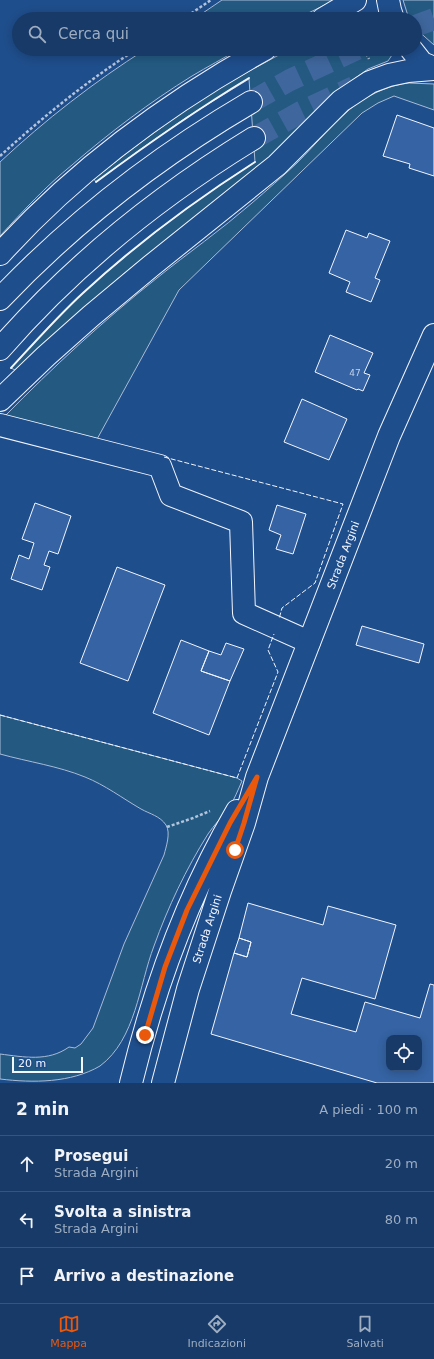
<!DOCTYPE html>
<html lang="it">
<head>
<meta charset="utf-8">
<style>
  :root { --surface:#173a69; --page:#20416f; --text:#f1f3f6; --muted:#9eadc0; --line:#36547d; --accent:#ea580c }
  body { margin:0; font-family:"DejaVu Sans",sans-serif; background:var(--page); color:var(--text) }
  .controls { position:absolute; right:12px; bottom:12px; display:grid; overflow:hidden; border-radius:8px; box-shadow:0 2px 10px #0003 }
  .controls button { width:36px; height:36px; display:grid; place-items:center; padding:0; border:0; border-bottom:1px solid var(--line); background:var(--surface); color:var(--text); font:20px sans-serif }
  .scale { position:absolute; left:12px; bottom:10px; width:71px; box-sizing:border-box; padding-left:4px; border:2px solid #f2f6ff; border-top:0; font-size:11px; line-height:14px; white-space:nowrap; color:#f2f6ff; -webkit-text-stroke:3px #1f4e8c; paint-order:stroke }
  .stop { position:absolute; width:12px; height:12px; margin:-9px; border:3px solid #ea580c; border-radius:50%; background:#fff }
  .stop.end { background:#ea580c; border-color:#fff; box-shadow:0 1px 4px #0008 }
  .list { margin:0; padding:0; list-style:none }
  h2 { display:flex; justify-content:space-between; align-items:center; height:52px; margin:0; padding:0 16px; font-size:17px }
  h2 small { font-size:13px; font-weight:400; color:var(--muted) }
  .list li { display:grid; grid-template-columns:26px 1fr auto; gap:12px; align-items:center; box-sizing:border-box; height:56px; padding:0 16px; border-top:1px solid var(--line) }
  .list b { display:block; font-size:15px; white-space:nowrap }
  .list p { margin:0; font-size:13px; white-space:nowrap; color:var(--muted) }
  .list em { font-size:13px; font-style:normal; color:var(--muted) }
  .icon { flex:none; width:22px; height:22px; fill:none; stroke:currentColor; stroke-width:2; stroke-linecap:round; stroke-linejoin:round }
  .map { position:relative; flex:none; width:434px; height:1083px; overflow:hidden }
  .search { position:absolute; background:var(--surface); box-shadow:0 2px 10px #0003; left:12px; right:12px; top:12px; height:44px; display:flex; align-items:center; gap:10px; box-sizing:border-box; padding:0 14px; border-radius:22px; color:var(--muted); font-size:15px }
  .sheet { height:220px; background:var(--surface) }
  nav { display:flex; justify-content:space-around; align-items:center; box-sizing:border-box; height:56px; border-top:1px solid var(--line); background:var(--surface); font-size:11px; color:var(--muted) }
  nav a { display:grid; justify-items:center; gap:2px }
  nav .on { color:var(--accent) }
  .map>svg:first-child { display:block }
  .green { fill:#245a82; stroke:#a8bbd7 }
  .building { fill:#3563a3; stroke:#f2f6ff; fill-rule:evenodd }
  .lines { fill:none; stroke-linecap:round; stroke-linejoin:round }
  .highway-tunnel { stroke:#3f679d; stroke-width:22; stroke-dasharray:22 11; stroke-linecap:butt }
  .minor-casing { stroke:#f2f6ff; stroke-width:24 }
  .major-casing { stroke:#f2f6ff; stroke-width:24 }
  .highway-casing { stroke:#f2f6ff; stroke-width:24 }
  .path { stroke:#b3c4dc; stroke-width:2.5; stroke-dasharray:3 2; stroke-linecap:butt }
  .minor { stroke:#1f4e8c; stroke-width:22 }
  .major { stroke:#1f4e8c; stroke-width:22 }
  .highway { stroke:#1f4e8c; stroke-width:22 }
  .fence { stroke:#f2f6ff; stroke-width:1; stroke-dasharray:5 2; stroke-linecap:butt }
  .wall { stroke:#f2f6ff; stroke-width:2 }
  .route { stroke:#ea580c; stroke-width:5 }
  .labels { text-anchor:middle; stroke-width:3; stroke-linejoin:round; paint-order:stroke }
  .number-label { font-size:9px; fill:#c3d1e8 }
  .street-label { font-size:11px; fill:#f2f6ff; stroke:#1f4e8c }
</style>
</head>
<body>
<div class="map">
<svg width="434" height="1083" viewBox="0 0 434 1083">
  <rect width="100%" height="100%" fill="#1f4e8c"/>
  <path class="green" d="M 222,0 L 335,0 L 296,19 L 194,19 Z
    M 403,0 L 434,0 L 434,45 L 415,28 L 415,19 L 409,19 Z
    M 364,13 L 369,15 L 371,19 L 351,19 Z
    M 146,49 L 239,49 C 224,58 207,67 192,76 C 150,102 109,133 72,165 C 46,186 23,211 0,236 L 0,162 C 45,120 94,82 146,49 Z
    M 290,49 L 388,49 L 392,55 L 388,61 L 368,69 L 333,94 L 265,161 L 127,271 L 70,320 L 15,370 L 11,368 C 35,342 58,316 83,293 C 137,244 194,201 255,162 L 249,79 L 187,117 L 141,149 L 96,182 L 94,179 C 134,147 175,116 218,89 C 241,75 266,62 290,49 Z
    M 409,83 L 434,84 L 434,110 L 394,96 L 378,103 L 362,113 L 179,290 L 96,441 L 5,416 C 53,367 103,321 157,278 C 188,253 221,230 252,203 C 267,190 282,177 297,163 C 317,143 336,119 359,102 C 375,92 391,85 409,83 Z
    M 0,715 L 237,778 L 242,781 C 238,790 234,800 229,808 C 222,817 214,825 208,834 C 186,869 168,907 154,946 C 139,985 136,1039 100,1066 C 71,1083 33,1083 0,1079 L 0,1054 C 24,1057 48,1062 69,1047 L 75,1048 L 81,1044 L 93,1028 L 124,944 L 164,855 C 166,847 171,833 166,825 C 160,816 150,814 141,809 C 122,798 105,785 85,777 C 58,766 29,762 0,754 Z"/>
  <path class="building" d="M 397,115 L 434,128 L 434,176 L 409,168 L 410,164 L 383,156 Z
    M 346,230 L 367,238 L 369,233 L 390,241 L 375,278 L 380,280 L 371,302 L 346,292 L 350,282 L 329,273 Z
    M 330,335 L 373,353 L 364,373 L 370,375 L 363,391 L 358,389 L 357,390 L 315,372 Z
    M 302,399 L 347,419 L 329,460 L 284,442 Z
    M 35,503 L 71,516 L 58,554 L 49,551 L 44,565 L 50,567 L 42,590 L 11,579 L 19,555 L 29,559 L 34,543 L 22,539 Z
    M 277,505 L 306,514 L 293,554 L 276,549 L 281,535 L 269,530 Z
    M 117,567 L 165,585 L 128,681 L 80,663 Z
    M 362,626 L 424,644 L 419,663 L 356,645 Z
    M 181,640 L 209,651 L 201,671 L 230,681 L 209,735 L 153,713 Z
    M 226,643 L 244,649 L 230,681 L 201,671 L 209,651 L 221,655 Z
    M 248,903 L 323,925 L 328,906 L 396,925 L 375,999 L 302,978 L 291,1014 L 356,1032 L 365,1002 L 420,1018 L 430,984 L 434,985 L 434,1083 L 377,1083 L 211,1034 L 234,953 L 247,957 L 251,942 L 239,938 ZM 389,1038 L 419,1038 L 419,1068 L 389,1068 Z
    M 239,938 L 251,942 L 247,957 L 234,953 Z"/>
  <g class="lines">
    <path class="highway-tunnel" d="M 415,26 L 434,19
      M 251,102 L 290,80 L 357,49
      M 254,138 L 301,112 L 354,87"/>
    <g class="minor-casing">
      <path id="minor" d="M 0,425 L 160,466 L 171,495 L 241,522 L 244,613 L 309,642"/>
    </g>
    <g class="major-casing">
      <path id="major" d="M 388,0 L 390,10 L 393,19
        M 411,49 L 422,63 L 434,68
        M 131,1083 C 154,988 188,895 237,811
        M 163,1083 L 188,989 L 220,891 L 244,823 L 257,777 L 389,436 L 434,335"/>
    </g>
    <g class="highway-casing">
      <path id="highway" d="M 323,19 L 355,0
        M 0,254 C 76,170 166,104 265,49
        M 0,299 C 74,221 159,156 251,102
        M 0,349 C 73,265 159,196 254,138
        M 0,400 L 46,356 L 91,316 L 151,266 L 277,165 L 341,101 L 370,82 L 389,75 L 408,71 L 434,69"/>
    </g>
    <path class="path" d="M 183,19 L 211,0
      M 364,49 L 369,59
      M 0,156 C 43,117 88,80 137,49
      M 167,827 L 193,818 L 210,811"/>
    <use href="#minor" class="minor"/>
    <use href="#major" class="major"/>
    <use href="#highway" class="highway"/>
    <path class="fence" d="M 164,457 L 343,504 L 315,583 L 282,608 L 279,619
      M 0,715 L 237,778 L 278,672 L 268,650 L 274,634"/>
    <path class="wall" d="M 96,182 C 146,145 196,110 249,78
      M 11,368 C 35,342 58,316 83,293 C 136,244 194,201 255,162"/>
  </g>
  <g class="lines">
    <path class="route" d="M 145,1035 L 165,967 L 187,910 L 230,823 L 257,777 L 244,823 L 235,850"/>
  </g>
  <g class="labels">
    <g class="number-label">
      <text x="355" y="376">47</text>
    </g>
    <g class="street-label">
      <text transform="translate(343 555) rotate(-69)" y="4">Strada Argini</text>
      <text transform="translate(207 929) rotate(-72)" y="4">Strada Argini</text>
    </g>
  </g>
</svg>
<div class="controls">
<button><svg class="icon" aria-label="locate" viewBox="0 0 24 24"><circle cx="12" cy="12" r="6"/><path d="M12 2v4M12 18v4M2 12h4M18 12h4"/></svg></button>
</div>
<div class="scale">20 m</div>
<div class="stop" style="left:235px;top:850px"></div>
<div class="stop end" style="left:145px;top:1035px"></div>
<div class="search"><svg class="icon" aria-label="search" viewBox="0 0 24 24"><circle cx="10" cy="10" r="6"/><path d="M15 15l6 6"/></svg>Cerca qui</div>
</div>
<section class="sheet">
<h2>2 min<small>A piedi · 100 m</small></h2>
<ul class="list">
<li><svg class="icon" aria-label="ahead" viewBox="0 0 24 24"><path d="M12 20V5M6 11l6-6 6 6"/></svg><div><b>Prosegui</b><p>Strada Argini</p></div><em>20 m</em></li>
<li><svg class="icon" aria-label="left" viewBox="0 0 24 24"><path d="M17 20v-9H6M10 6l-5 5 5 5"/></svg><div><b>Svolta a sinistra</b><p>Strada Argini</p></div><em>80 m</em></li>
<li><svg class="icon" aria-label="arrive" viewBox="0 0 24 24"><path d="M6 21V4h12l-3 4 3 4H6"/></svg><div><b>Arrivo a destinazione</b></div></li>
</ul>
</section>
<nav>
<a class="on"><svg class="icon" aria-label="map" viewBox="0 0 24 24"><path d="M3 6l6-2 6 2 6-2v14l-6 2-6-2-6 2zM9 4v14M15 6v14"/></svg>Mappa</a>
<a><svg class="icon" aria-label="directions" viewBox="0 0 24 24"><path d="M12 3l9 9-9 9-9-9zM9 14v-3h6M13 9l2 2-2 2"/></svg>Indicazioni</a>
<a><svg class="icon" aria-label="saved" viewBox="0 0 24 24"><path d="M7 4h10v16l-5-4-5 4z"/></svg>Salvati</a>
</nav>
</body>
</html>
